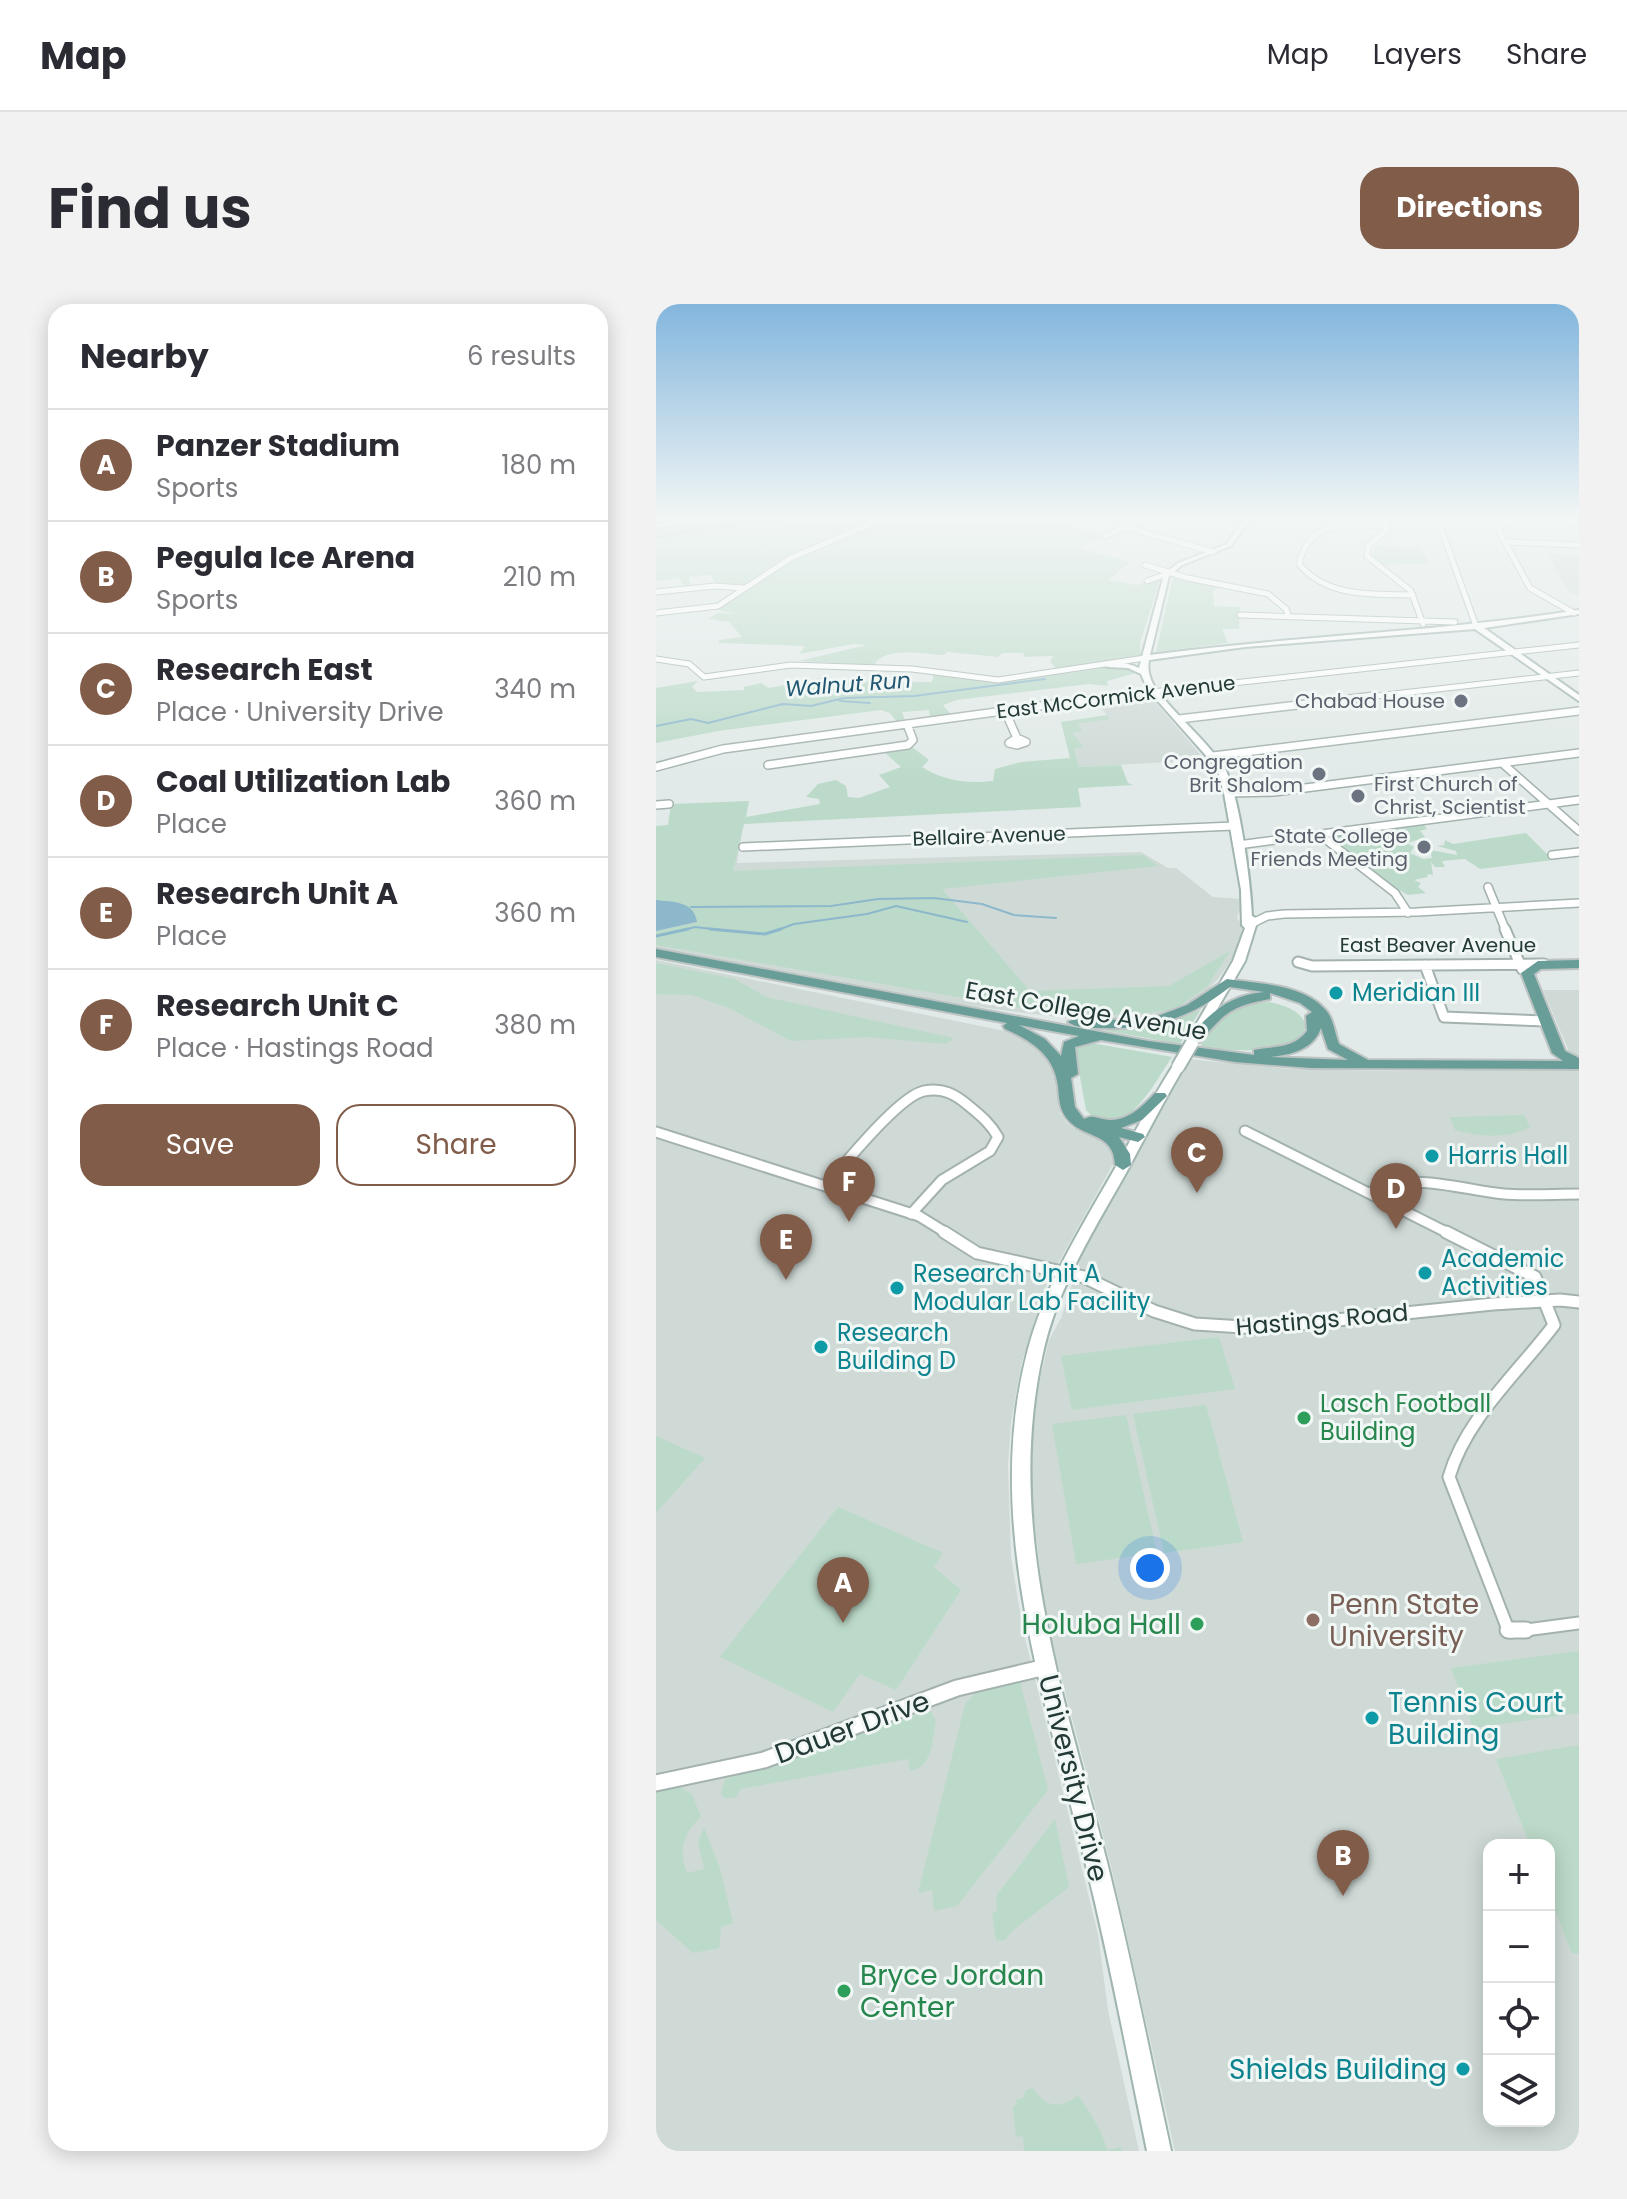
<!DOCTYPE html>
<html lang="en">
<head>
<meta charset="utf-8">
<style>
  :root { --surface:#fff; --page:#f2f2f3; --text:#2b2b33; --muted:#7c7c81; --line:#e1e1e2; --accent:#805c49 }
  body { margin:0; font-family:Poppins,sans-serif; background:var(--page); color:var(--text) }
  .controls { position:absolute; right:24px; bottom:24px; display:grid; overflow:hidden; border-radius:16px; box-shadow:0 4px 20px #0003 }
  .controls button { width:72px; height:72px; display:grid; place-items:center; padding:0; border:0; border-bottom:2px solid var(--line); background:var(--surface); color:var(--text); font:40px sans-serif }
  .you { position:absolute; left:494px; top:1264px; width:28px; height:28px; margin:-20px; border:6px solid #fff; border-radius:50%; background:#1a73e8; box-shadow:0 0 0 12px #1a73e833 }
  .badge { display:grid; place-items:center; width:52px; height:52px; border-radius:50%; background:var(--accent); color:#fff; font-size:26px; font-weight:700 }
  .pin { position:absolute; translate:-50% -66px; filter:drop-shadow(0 2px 4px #0008) }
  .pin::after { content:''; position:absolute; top:42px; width:28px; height:24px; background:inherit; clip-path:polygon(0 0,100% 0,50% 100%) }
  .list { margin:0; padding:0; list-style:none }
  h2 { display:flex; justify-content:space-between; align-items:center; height:104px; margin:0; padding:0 32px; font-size:34px }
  h2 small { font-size:26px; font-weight:400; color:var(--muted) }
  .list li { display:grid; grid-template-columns:52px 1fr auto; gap:24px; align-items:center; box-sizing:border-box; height:112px; padding:0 32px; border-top:2px solid var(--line) }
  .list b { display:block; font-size:30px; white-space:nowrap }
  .list p { margin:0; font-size:26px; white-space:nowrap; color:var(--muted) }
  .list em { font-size:26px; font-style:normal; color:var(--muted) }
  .actions { display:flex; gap:16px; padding:24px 32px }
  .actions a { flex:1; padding:18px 0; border:2px solid var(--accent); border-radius:24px; text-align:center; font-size:28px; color:var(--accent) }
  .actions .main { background:var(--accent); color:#fff }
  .icon { flex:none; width:44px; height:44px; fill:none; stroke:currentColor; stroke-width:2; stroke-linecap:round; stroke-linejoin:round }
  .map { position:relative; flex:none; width:923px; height:1847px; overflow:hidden; border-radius:24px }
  header { display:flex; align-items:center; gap:48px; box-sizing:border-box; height:112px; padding:0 40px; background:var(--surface); border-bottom:2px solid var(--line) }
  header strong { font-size:38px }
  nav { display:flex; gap:44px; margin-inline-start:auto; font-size:28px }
  .intro { display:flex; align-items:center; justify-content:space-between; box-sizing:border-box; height:192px; padding:0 48px }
  h1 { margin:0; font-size:56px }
  .button { padding:20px 36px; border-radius:24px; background:var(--accent); color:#fff; font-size:28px; font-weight:700 }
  main { display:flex; gap:48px; padding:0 48px }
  aside { flex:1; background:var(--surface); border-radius:24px; box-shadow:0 4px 20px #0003 }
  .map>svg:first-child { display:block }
  .built { fill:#cfdad7; fill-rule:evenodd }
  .green { fill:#bcdac9 }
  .water { fill:#8db8cc }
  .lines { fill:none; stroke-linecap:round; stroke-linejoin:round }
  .stream-far1 { stroke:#8db8cc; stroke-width:2 }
  .stream { stroke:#8db8cc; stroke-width:3 }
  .street-far4-casing { stroke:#a4b2af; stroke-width:7 }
  .street-far3-casing { stroke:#a4b2af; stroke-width:10 }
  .street-far2-casing { stroke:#a4b2af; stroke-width:13 }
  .street-far1-casing { stroke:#a4b2af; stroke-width:15 }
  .street-casing { stroke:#a4b2af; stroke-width:19 }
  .secondary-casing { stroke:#a1b5b1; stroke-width:4 }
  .primary-casing { stroke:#bdc4c3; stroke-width:4 }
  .street-far4 { stroke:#fff; stroke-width:5 }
  .street-far3 { stroke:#fff; stroke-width:7 }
  .street-far2 { stroke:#fff; stroke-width:9 }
  .street-far1 { stroke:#fff; stroke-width:11 }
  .street { stroke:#fff; stroke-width:15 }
  .secondary { fill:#fff; fill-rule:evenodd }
  .primary { fill:#699d98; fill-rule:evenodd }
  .secondary-bridge-casing { stroke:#a1b5b1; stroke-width:16; stroke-linecap:butt }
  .secondary-bridge { stroke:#fff; stroke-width:12 }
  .worship-dot { fill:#6b7280; stroke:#f1f7f5; stroke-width:3 }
  .culture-dot { fill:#0f9aa8; stroke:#f1f7f5; stroke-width:3 }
  .leisure-dot { fill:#2e9e5b; stroke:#f1f7f5; stroke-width:3 }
  .education-dot { fill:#8d6e63; stroke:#f1f7f5; stroke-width:3 }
  .labels { text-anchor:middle; stroke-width:6; stroke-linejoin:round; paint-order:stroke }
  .far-street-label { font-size:20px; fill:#233a37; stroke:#f1f7f5 }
  .far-worship-label { font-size:20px; fill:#5b616d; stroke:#f1f7f5; text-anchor:end }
  .far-water-label { font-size:22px; font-style:italic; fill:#225771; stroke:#f1f7f5 }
  .culture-label { font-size:24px; fill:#0d838f; stroke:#f1f7f5; text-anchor:start }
  .street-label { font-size:24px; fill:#233a37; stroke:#f1f7f5 }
  .leisure-label { font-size:24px; fill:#27864d; stroke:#f1f7f5; text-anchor:start }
  .near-education-label { font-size:28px; fill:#785e54; stroke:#f1f7f5; text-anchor:start }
  .near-leisure-label { font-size:28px; fill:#27864d; stroke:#f1f7f5; text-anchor:end }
  .near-culture-label { font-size:28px; fill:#0d838f; stroke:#f1f7f5; text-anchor:start }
  .near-street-label { font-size:28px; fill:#233a37; stroke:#f1f7f5 }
</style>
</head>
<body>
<header>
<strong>Map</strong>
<nav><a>Map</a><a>Layers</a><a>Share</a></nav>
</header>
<div class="intro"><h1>Find us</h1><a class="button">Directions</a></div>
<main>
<aside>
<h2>Nearby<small>6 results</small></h2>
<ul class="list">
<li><span class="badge">A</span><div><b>Panzer Stadium</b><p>Sports</p></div><em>180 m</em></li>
<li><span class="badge">B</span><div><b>Pegula Ice Arena</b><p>Sports</p></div><em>210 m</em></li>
<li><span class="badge">C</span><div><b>Research East</b><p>Place · University Drive</p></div><em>340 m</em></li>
<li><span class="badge">D</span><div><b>Coal Utilization Lab</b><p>Place</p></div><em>360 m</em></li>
<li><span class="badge">E</span><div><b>Research Unit A</b><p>Place</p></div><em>360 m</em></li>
<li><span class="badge">F</span><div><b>Research Unit C</b><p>Place · Hastings Road</p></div><em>380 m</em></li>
</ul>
<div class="actions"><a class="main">Save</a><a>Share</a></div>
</aside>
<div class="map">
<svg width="923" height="1847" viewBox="0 0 923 1847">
  <rect width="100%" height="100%" fill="#e1eae8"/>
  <path class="built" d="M 891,250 L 923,251 L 923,291 L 913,288 L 902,269 L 869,269 L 901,268 Z
    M 493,391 L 549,456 L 423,463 L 418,445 L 426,443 L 415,429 L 421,420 L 453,414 L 440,398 Z
    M 87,520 L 81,559 L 485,548 L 512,564 L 520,564 L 557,593 L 586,595 L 588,607 L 582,609 L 581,614 L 586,621 L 583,644 L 563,674 L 539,699 L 492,716 L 440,718 L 316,702 L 0,643 L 0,524 Z
    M 0,656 L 359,729 L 373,735 L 397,759 L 403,781 L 404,809 L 410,818 L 417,824 L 454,838 L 461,853 L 390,981 L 365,1061 L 355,1119 L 352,1161 L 355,1253 L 367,1326 L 442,1630 L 452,1706 L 483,1847 L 0,1847 Z
    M 887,686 L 923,686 L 923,754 L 915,752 Z
    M 532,755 L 633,765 L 733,767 L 923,765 L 923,1847 L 519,1847 L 455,1562 L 396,1338 L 387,1293 L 375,1186 L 376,1136 L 382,1084 L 393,1036 L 405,1014 L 425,953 ZM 833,1541 L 893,1541 L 893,1817 L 833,1817 Z"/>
  <path class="green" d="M 32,216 L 390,216 L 448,232 L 421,243 L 474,258 L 452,276 L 482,281 L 505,273 L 484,339 L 485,352 L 401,365 L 394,358 L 397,352 L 367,353 L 368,349 L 346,349 L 342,353 L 291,348 L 288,351 C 265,350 229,342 218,361 L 143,357 L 211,341 L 198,340 L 143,350 L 149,342 L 62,339 L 63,336 L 86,333 L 73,318 L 52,315 L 62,309 L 79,310 L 59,305 L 87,284 L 178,234 L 145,247 L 86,282 L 60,281 L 55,271 L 33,273 L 36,284 L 29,284 L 24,274 L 0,277 L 0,222 Z
    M 718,242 L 765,244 L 772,260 L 724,261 L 717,252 Z
    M 517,273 L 563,283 L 557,287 L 558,302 L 584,303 L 583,325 L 566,325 L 572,339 L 500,348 Z
    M 459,362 L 483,368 L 451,377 L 452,382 L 433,380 L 301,396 L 287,401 L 296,412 L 274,414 L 273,406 L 246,408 L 249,417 L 241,418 L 234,409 L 225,406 L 62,427 L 0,439 L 0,384 L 42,377 L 36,383 L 41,388 L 88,386 L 88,383 L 105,379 L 113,384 L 170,373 L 172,377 L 276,378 L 278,370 C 341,382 396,371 459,362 Z
    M 451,411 L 454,415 L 422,420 L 426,427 L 416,429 L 427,443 L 418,445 L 423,463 L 465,461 L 472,479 L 477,481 L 422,484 L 425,503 L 88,520 L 77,567 L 487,551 L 502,562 L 286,585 L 374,687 L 513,682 L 574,647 L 551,683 L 518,706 L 472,711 L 382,707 L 0,641 L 0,627 L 39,619 L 25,599 L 0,596 L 0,522 L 12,521 L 15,500 L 93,497 L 90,513 L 164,500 L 163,495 L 150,493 L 162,480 L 180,476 L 190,482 L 192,493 L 203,494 L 234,483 L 223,471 L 245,463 L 228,448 L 255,442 L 273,456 L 266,463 C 288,477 312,480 337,477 L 339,465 L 365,458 L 414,454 L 405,418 Z
    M 757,520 L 767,520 L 771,525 L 764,527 L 773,538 L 761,536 L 751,539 L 758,543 L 754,549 L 767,555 L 776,554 L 774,546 L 801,551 L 800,547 L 781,542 L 788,541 L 789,536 L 797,540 L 870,529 L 897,556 L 824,565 L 809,555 L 786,557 L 789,563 L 779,563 L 775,558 L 777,571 L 771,570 L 772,573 L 758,576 L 765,579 L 762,583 L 770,589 L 752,591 L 743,586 L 749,595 L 673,533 Z
    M 0,659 L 79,675 L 110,693 L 298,734 L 290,740 L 211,733 L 135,737 L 73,704 L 36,691 L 0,690 Z
    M 614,698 C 629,702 643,705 650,721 L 646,734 C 616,751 578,746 544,744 C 557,711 579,699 614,698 Z
    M 545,705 L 524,740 L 418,721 C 463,726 503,726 545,705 Z
    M 428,739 L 435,739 L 516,753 C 500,776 465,847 430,806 L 419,745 Z
    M 868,811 L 874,823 C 851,835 823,833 799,826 L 794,813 Z
    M 563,1033 L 579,1085 L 416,1106 L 405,1052 Z
    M 550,1101 L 587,1238 L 508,1249 L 477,1110 Z
    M 470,1111 L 501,1249 L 420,1260 L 396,1120 Z
    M 0,1132 L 49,1154 L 0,1209 Z
    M 182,1203 L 287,1249 L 278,1263 L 305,1286 L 240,1386 L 204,1370 L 177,1408 L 64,1353 Z
    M 923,1347 L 923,1409 L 817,1424 L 795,1364 Z
    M 364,1377 L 392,1486 L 301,1602 L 278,1607 L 276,1586 L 262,1589 L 309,1400 L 323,1385 Z
    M 262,1406 L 274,1406 L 280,1417 C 276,1436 277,1463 254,1467 L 252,1455 L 84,1485 L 80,1494 L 68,1494 L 65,1490 L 69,1475 L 129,1457 Z
    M 923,1441 L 923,1649 L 916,1650 L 893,1591 L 893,1541 L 874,1541 L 840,1455 Z
    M 23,1483 L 36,1490 L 45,1513 C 27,1529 22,1547 31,1569 L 48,1565 L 42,1538 L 48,1524 L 64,1564 L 77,1619 L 65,1623 L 63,1644 L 37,1649 L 0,1616 L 0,1486 Z
    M 399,1515 L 413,1583 L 355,1628 L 349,1636 L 340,1637 L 336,1609 L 341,1607 L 340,1592 Z
    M 377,1784 C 388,1803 405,1806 422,1791 C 434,1809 446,1825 451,1846 L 465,1843 L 466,1847 L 368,1847 L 367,1832 L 360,1833 L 357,1802 L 361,1801 L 360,1796 L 367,1794 L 370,1786 Z"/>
  <path class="water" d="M 0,596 C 18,598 38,597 41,618 L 0,627 Z"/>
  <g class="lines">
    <path class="stream-far1" d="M 0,234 L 58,221 L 126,216
      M 184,397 L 214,399
      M 0,422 L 35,415 L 52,419 L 127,400 L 155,402 L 188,394 L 258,392 L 389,375
      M 35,603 L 175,602 L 222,595 L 278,594 L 326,600 L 358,611 L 400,614
      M 24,627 L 39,623 L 74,627
      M 119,627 L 138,620 L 211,610 L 240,602 L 311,618"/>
    <path class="stream" d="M 54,625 L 109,630 L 125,625
      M 0,632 L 32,625"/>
    <g class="street-far4-casing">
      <path id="street-far4" d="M 782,216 L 820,322
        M 857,216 L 846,221 L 843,227 L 874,284 L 918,309
        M 909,216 L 923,218
        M 730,218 L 731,226 L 712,242 L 711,252 L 755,287 L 767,320
        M 731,222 C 693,221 653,214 643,260 C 671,294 717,290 757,291
        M 469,223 L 557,248
        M 449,232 L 485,216
        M 849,238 L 923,241
        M 489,261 L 532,274 L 612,290 L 630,305 L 633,313
        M 491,277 L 511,270
        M 0,288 L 59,282 L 87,284
        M 0,309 L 62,302 L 135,254 L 224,216
        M 584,311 L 799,318
        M 0,355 L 33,360 L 48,373 L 135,361 L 256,365 L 342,376 L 489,354
        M 441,394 L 923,341
        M 702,394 L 923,369"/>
    </g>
    <g class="street-far3-casing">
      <path id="street-far3" d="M 349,407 L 361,434
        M 523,415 L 719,392
        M 361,434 L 370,438 L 361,441 L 353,439 Z
        M 557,452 L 923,407
        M 846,459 L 923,527
        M 112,461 L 252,441 L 257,436 L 251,420
        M 0,463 L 67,445 L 458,392
        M 573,489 L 618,488 L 923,449
        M 0,501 L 13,500
        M 664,531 L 739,589 L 752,609
        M 582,541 L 923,496
        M 87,543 L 578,522
        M 896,551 L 923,548
        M 832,583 L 850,627
        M 597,619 L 611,612 L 628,610 L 761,608 L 923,599"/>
    </g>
    <g class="street-far2-casing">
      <path id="street-far2" d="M 849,625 L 866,665
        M 642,658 L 656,662 L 888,660
        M 769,661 L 788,713 L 890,717
        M 589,827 L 794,930
        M 0,828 L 263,912 L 292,930
        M 170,881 C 189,860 243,792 268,787 C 286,783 299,790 313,802 C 325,812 334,819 342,833 L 334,847 L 286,876 L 255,910
        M 713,889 C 754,866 805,886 848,890 C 873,892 898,890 923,890"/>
    </g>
    <g class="street-far1-casing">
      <path id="street-far1" d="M 288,928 L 321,949 L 428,973 L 498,1007 L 539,1020 L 603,1024 L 837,1000 L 904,996 L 923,998
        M 790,928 L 879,973 L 898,1021 C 862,1069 810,1114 793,1173 L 853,1328
        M 855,1328 L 923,1319"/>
    </g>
    <g class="street-casing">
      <path id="street" d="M 852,1326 L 870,1326
        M 0,1479 L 108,1456 L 301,1384 L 390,1363"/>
    </g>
    <g class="secondary-casing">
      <path id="secondary" d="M 21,216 L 35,216 L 0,224 L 0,220 Z
        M 587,216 L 593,216 L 575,242 L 526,261 L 513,272 L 494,351 C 637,332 781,328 923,306 L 923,310 L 828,324 L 923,391 L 923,397 L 819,325 L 589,343 L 493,356 C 491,366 494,376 500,385 C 520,412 547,433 566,460 C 583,482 595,582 596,612 L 602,615 L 589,657 L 546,731 L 540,735 L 534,731 L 577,657 L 589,624 L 586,621 L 585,586 L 568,489 L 561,464 L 492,386 L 485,370 L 472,364 L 452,363 L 448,361 C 458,356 473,359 483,364 L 508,270 L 522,259 L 571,240 Z
        M 522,759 L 528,763 C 507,798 489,834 470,869 C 438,926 401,984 387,1049 C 348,1223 408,1391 451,1558 C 475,1654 494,1751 515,1847 L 491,1847 C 471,1750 453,1653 429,1557 C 389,1392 326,1216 372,1045 C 389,981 425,924 458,866 C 478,831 496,794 518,760 Z"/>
    </g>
    <g class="primary-casing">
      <path id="primary" d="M 0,645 L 492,737 L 598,751 L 598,746 C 619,742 637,745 651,727 L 650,712 L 656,708 L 644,699 L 614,689 L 614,695 C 576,702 569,708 544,738 L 534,738 L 534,732 C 555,708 574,691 608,688 L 574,683 C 536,713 497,726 449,724 C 437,724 421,725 412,718 L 419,714 L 462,716 L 499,713 L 531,701 L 571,675 C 603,680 651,680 672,709 C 678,718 679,730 683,740 L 712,756 L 907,757 L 896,749 L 865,669 L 882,657 L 923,656 L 923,664 L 885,665 L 878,670 L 909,747 L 923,754 L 923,765 L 655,764 L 579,758 L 445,736 L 419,743 L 422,770 L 415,774 L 419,803 L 428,815 C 436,811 438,813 447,815 C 469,820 485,804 499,789 L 509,789 L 511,792 L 486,816 L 465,824 L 487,830 L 489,833 L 482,838 L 463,833 L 474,850 L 475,861 L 467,866 L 459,861 C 458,826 425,836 409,812 C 403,803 403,792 402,782 C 398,751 376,737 349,725 L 347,722 L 351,719 L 0,653 ZM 363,721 L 423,732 L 408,738 L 405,752 L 389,735 ZM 665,724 L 672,745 L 692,756 L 613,753 C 635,751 657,746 665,724 Z"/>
    </g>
    <use href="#street-far4" class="street-far4"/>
    <use href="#street-far3" class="street-far3"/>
    <use href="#street-far2" class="street-far2"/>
    <use href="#street-far1" class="street-far1"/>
    <use href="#street" class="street"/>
    <use href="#secondary" class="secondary"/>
    <use href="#primary" class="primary"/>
    <g class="secondary-bridge-casing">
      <path id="secondary-bridge" d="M 522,763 L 536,739"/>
    </g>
    <use href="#secondary-bridge" class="secondary-bridge"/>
  </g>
  <linearGradient id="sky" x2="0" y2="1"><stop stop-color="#83b6dd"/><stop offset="0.45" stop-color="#f2f6f5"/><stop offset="1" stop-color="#f2f6f5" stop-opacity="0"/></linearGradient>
  <rect width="923" height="475" fill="url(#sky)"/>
  <g class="worship-dot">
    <circle cx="805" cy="397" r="8"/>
    <circle cx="663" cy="470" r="8"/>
    <circle cx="702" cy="492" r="8"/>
    <circle cx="768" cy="543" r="8"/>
  </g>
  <g class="culture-dot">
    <circle cx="680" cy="689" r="8"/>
    <circle cx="776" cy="852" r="8"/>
    <circle cx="769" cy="969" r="8"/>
    <circle cx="241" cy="984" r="8"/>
    <circle cx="165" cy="1043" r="8"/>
    <circle cx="716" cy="1414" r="8"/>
    <circle cx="807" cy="1765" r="8"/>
  </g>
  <g class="leisure-dot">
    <circle cx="648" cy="1114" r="8"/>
    <circle cx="541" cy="1320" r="8"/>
    <circle cx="188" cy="1687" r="8"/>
  </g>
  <circle class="education-dot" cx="657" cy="1316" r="8"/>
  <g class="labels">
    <g class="far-street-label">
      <text transform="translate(460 393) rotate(-7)" y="7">East McCormick Avenue</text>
      <text transform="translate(333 532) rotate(-2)" y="7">Bellaire Avenue</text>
      <text x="782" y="648">East Beaver Avenue</text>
    </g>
    <g class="far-worship-label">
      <text x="789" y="404">Chabad House</text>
      <text x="647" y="465">Congregation<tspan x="647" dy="23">Brit Shalom</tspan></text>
      <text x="718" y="487" text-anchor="start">First Church of<tspan x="718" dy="23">Christ, Scientist</tspan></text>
      <text x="752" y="539">State College<tspan x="752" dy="23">Friends Meeting</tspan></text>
    </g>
    <g class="far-water-label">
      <text transform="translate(192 380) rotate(-4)" y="8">Walnut Run</text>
    </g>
    <g class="culture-label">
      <text x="696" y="697">Meridian III</text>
      <text x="792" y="860">Harris Hall</text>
      <text x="785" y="963">Academic<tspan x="785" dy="28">Activities</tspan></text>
      <text x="257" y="978">Research Unit A<tspan x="257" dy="28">Modular Lab Facility</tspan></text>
      <text x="181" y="1037">Research<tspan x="181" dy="28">Building D</tspan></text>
    </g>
    <g class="street-label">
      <text transform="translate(430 707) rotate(10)" y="8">East College Avenue</text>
      <text transform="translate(666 1016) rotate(-5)" y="8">Hastings Road</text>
    </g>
    <g class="leisure-label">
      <text x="664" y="1108">Lasch Football<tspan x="664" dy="28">Building</tspan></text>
    </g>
    <g class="near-education-label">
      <text x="673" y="1310">Penn State<tspan x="673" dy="32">University</tspan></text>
    </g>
    <g class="near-leisure-label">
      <text x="525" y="1330">Holuba Hall</text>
      <text x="204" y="1681" text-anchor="start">Bryce Jordan<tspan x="204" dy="32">Center</tspan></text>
    </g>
    <g class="near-culture-label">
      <text x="732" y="1408">Tennis Court<tspan x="732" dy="32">Building</tspan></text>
      <text x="791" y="1775" text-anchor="end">Shields Building</text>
    </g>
    <g class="near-street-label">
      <text transform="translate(196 1423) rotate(-20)" y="10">Dauer Drive</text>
      <text transform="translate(418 1474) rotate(76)" y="10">University Drive</text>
    </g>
  </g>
</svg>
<div class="controls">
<button>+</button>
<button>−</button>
<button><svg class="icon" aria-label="locate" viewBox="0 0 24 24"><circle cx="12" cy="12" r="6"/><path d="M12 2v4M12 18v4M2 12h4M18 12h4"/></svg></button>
<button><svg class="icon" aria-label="layers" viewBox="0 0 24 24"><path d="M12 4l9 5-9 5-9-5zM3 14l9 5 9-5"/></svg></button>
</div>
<div class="you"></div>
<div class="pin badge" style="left:187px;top:1319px">A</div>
<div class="pin badge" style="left:687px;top:1592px">B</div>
<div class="pin badge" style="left:541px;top:889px">C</div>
<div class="pin badge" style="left:740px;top:925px">D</div>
<div class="pin badge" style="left:130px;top:976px">E</div>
<div class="pin badge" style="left:193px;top:918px">F</div>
</div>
</main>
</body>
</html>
